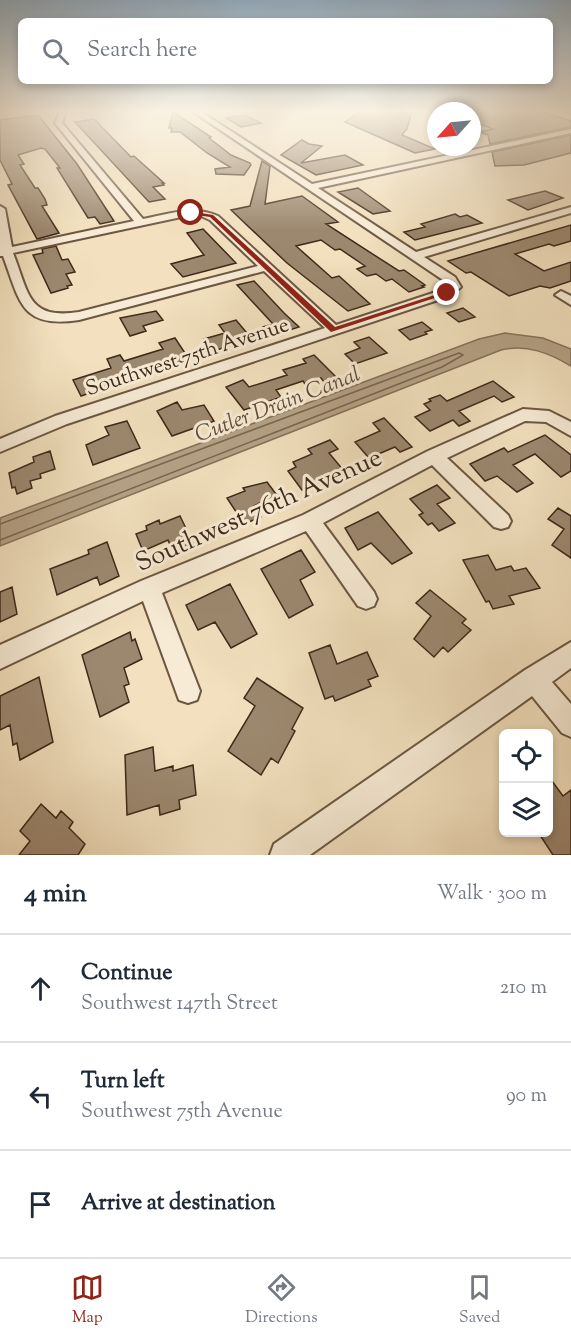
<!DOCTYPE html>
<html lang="en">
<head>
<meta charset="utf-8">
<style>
  :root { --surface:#fff; --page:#f6f6f7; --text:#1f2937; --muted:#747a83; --line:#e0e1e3; --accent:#8f2418 }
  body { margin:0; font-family:"Sorts Mill Goudy",serif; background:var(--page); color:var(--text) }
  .controls { position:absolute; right:18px; bottom:18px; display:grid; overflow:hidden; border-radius:9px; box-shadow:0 3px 9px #0003 }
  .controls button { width:54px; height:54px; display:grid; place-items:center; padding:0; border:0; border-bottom:2px solid var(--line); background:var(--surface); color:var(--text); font:30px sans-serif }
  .compass { position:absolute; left:427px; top:102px; width:54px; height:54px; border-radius:50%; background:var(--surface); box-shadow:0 3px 9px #0003; rotate:243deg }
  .stop { position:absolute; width:18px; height:18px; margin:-14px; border:4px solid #8f2418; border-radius:50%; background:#fff }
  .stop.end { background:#8f2418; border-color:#fff; box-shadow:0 2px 6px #0008 }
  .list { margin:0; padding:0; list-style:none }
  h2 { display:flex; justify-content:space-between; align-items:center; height:78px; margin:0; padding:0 24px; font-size:26px }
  h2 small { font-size:20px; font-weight:400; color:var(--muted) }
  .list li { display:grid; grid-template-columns:39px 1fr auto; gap:18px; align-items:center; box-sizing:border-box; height:108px; padding:0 24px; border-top:2px solid var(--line) }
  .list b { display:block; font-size:22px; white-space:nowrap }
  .list p { margin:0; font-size:20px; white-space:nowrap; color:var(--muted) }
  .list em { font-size:20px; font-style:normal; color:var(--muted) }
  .icon { flex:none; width:33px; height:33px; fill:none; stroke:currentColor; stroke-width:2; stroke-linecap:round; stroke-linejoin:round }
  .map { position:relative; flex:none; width:571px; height:855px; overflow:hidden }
  .search { position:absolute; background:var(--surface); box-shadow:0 3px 9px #0003; left:18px; right:18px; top:18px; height:66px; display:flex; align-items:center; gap:15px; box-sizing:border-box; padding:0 21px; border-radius:9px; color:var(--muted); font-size:22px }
  .sheet { height:402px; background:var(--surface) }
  nav { display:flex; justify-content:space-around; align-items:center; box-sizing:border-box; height:84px; border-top:2px solid var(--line); background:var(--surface); font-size:16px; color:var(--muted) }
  nav a { display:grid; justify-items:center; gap:3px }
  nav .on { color:var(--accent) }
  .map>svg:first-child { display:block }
  .water { fill:#b5a286; stroke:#86725a; stroke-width:1.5 }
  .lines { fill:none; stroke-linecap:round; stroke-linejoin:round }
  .shore { stroke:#7a6650; stroke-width:1.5 }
  .building { fill:#9c886f; stroke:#3f2919; stroke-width:1.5 }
  .minor-casing { stroke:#6c5742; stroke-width:4 }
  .major-casing { stroke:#3f2919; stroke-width:3 }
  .minor { fill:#f7ebd5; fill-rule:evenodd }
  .major { fill:#f2e0be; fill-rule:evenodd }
  .route { fill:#8f2418 }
  .labels { text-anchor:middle; stroke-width:6; stroke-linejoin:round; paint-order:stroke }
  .street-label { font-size:21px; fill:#3f2919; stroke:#f7ebd5 }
  .water-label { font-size:22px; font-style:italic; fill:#624d3a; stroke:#f7ebd5 }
  .near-street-label { font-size:26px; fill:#3f2919; stroke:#f7ebd5 }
</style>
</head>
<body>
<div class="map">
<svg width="571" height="855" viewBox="0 0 571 855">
  <rect width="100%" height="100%" fill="#f2e0be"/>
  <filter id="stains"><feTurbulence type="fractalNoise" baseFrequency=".00333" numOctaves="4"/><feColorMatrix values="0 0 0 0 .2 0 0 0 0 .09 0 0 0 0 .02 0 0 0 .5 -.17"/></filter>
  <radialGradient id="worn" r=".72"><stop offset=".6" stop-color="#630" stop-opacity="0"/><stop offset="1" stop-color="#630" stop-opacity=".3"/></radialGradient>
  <path class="water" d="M 505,333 L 543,338 L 571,349 L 571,366 C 549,353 527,344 501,350 L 0,546 L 0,518 L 479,339 Z"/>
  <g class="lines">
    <path class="shore" d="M 0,524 L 459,353 L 463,355 L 442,367 L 0,540"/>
  </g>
  <path class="building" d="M 361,111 L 412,111 L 407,129 L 402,135 L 435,149 L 415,153 L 345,122 Z
    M 472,111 L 539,111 L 571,121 L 571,127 L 490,144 L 488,135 L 479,132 L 493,129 L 472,121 Z
    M 173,112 L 211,137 L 209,138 L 231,155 L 250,163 L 251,165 L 244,175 L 216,174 L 215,169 L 230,167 L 207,153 L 180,132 L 171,132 L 172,128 L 169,128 Z
    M 38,115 L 77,164 L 114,221 L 100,224 L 95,217 L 88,218 L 57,168 L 60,168 L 45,149 L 41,148 L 18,155 L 24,164 L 20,165 L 35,188 L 38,188 L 45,199 L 47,205 L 42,206 L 59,233 L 37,239 L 8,185 L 12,184 L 0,160 L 0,120 Z
    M 245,115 L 261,123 L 241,127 L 226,118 Z
    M 94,119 L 131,157 L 134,156 L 164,183 L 162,183 L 164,185 L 153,187 L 165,199 L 149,202 L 75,122 Z
    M 571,135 L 571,153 L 524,165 L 495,166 L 492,152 Z
    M 302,140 L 309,144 L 322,146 L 301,163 L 345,155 L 363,165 L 316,175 L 281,155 Z
    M 262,161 L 270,166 L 265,204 L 302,196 L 338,222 L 326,224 L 399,271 L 404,270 L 425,285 L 422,286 L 424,287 L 409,292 L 392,279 L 386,281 L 376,274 L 367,276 L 357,269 L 365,266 L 340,249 L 335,250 L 321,240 L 296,246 L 332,278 L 339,276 L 370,304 L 348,311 L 287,263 L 231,210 L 250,206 Z
    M 358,188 L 390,211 L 373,214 L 338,192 Z
    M 545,191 L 563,198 L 528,210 L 508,200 Z
    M 455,214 L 460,217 L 467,215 L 482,223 L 415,240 L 404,232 L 425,227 L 421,224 Z
    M 571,225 L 571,241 L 554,246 L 549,244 L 515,254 L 544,271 L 571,262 L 571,281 L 550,288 L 540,286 L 509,296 L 471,272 L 466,273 L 448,261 Z
    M 203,229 L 236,263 L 183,277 L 171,264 L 204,255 L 187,233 Z
    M 56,246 L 62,260 L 68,259 L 75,272 L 66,274 L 72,285 L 67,286 L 68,288 L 51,293 L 33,255 L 43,253 L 42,249 Z
    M 254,281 L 284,313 L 299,327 L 271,336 L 263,327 L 273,324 L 237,285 Z
    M 463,308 L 475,317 L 459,322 L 447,313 Z
    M 156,311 L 163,320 L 143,326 L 146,331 L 130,336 L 120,318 Z
    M 236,320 L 251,338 L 214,351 L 204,339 L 225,333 L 219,325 Z
    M 422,322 L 432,330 L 425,332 L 427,334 L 410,340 L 399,330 Z
    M 369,337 L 387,353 L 355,364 L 345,354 L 360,348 L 354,342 Z
    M 175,338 L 189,359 L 175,364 L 173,361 L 157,366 L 156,364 L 131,372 L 135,378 L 81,396 L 73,380 L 111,368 L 107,359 L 120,355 L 124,361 L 163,349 L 159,343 Z
    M 314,355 L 337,378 L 325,383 L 321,378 L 305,384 L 303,381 L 276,390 L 281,397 L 244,410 L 226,387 L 243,380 L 249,387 L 287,375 L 283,370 L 306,363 L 303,359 Z
    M 493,381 L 514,397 L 502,402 L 494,396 L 459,411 L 470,421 L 459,426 L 453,420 L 430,431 L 415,417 L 430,410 L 424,404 L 431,401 L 429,399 L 440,395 L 447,401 Z
    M 177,402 L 182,410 L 204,405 L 214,421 L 172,436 L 157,411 Z
    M 384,418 L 412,447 L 400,452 L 395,447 L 369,458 L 355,442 L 380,431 L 373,423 Z
    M 127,421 L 140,448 L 93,465 L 86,445 L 109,435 L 105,427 Z
    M 545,435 L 571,455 L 571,471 L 561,477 L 535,454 L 513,465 L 533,483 L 517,492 L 497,476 L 485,481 L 470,464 L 504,448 L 508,452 Z
    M 330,440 L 338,449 L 329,453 L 349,477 L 335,483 L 331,477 L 302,490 L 288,471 L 296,467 L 293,462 L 312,454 L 308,449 Z
    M 50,451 L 55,469 L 40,474 L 41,478 L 30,481 L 32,488 L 17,494 L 15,487 L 12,488 L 9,473 L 34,462 L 33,457 Z
    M 267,482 L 276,494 L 254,506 L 261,517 L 244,524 L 227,498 L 245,491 L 243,488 Z
    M 437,485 L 450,498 L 437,504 L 455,523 L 439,531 L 432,523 L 428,525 L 419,515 L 423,513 L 410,499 Z
    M 558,508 L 571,516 L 571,558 L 552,545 L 564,529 L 548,519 Z
    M 378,512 L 412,553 L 392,564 L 371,543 L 358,550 L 345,528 Z
    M 180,516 L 193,543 L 173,552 L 168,540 L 143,551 L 136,534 L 147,530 L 146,526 L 159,520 L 160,524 Z
    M 107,542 L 119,576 L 100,585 L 97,577 L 57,595 L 50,569 L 89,554 L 88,550 Z
    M 301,550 L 315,572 L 300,580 L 313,605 L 289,618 L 261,569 Z
    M 488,555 L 496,570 L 511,566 L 514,571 L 526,568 L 540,588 L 509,596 L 514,604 L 493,609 L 489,601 L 486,602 L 463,560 Z
    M 230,584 L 257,634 L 231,648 L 215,622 L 198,630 L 186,605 Z
    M 12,587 L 17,614 L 0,622 L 0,592 Z
    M 430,590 L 466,619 L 462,623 L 471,630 L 448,652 L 443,647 L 434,657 L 414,639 L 431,616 L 416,603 Z
    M 130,632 L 132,641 L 135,639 L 142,659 L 124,668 L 129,684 L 124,686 L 129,702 L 100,717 L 82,655 Z
    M 330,645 L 337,664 L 367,652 L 378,676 L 368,680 L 371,686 L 335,701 L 333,696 L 325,699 L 309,653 Z
    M 39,677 L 53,742 L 20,760 L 17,743 L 13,745 L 10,725 L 0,730 L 0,696 Z
    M 257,678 L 303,708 L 292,729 L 295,731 L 278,763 L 271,758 L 261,775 L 228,751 L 255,706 L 244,698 Z
    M 153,747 L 155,771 L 173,766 L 173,771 L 193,765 L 196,795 L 179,800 L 180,809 L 160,815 L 159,805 L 127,815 L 125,755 Z
    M 549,777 L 563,796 L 571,790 L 571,855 L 553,855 L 538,832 L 549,832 Z
    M 41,804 L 56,818 L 61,811 L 73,822 L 69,828 L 85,844 L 78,855 L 19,855 L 30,841 L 20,831 Z"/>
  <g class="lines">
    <g class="minor-casing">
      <path id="minor" d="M 60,111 L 66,111 L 62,123 L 143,219 C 169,214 192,205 218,216 L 336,325 L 442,290 L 448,286 L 446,282 L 192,111 L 200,111 L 312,184 L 571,129 L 571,133 L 318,188 L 416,252 L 571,207 L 571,213 L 424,257 L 455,277 L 461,287 L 450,296 L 67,424 L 0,452 L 0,439 L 55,416 L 325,328 L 264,271 L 79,320 C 20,329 20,301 3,256 L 0,256 L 0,206 L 5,209 L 12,247 L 134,221 L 55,123 ZM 186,216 L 201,216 L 210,220 L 258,266 L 79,312 C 27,320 29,293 13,253 Z
        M 561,291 L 571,296 L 571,305 L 555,295 Z
        M 523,409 L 549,411 L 571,422 L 571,436 L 546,422 L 525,421 L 447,458 L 508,515 L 511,521 L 508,527 L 501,529 L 494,527 L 432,465 L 323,523 L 374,592 L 377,599 L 374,606 L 366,609 L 358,606 L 306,531 L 162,593 L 200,691 L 197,700 L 188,703 L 179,700 L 143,601 L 0,669 L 0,645 L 141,581 L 303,515 L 428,451 Z
        M 571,642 L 571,668 L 552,682 L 571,704 L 571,737 L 562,733 L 532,696 L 310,855 L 270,855 L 274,844 L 525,670 Z"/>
    </g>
    <g class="major-casing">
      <path id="major" d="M 566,111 L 571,111 L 571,115 Z"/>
    </g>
    <use href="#minor" class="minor"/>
    <use href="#major" class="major"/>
  </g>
  <linearGradient id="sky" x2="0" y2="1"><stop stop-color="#93adc1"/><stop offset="0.48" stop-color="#f9f1e2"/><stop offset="1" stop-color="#f9f1e2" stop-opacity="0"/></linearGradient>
  <rect width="571" height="231" fill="url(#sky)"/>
  <path class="route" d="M 189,211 L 213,215 L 335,327 L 444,292 L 450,293 L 331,332 L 210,217 L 189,214 Z"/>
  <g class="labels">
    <g class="street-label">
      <text transform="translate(187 356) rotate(-18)" y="7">Southwest 75th Avenue</text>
    </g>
    <g class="water-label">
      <text transform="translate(277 403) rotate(-21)" y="8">Cutler Drain Canal</text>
    </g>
    <g class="near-street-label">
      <text transform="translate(258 509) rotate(-24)" y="9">Southwest 76th Avenue</text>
    </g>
  </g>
  <rect width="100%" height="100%" filter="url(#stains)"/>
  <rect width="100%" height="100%" fill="url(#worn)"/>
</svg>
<div class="controls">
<button><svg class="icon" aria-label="locate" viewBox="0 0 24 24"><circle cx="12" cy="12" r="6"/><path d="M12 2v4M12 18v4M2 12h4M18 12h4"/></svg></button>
<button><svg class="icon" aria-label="layers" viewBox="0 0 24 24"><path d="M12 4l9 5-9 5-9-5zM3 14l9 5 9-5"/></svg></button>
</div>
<svg class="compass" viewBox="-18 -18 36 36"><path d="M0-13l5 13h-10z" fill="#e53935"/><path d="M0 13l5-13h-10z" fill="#747a83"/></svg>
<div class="stop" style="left:191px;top:213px"></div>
<div class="stop end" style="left:447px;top:293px"></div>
<div class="search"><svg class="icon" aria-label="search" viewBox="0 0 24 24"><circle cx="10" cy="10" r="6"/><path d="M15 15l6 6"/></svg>Search here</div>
</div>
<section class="sheet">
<h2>4 min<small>Walk · 300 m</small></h2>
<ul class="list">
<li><svg class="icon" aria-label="ahead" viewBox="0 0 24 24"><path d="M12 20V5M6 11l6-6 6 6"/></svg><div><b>Continue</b><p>Southwest 147th Street</p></div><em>210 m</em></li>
<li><svg class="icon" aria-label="left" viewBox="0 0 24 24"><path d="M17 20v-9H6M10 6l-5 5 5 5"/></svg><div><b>Turn left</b><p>Southwest 75th Avenue</p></div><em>90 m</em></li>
<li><svg class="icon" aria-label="arrive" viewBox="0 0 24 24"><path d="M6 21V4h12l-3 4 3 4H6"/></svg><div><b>Arrive at destination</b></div></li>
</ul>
</section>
<nav>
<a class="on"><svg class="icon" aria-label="map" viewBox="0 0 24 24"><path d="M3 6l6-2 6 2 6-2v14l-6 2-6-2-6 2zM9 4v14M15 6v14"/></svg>Map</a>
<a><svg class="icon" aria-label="directions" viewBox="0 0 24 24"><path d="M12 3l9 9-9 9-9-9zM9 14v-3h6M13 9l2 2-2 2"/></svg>Directions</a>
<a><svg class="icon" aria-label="saved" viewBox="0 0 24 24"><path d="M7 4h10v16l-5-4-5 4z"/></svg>Saved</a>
</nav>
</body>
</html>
